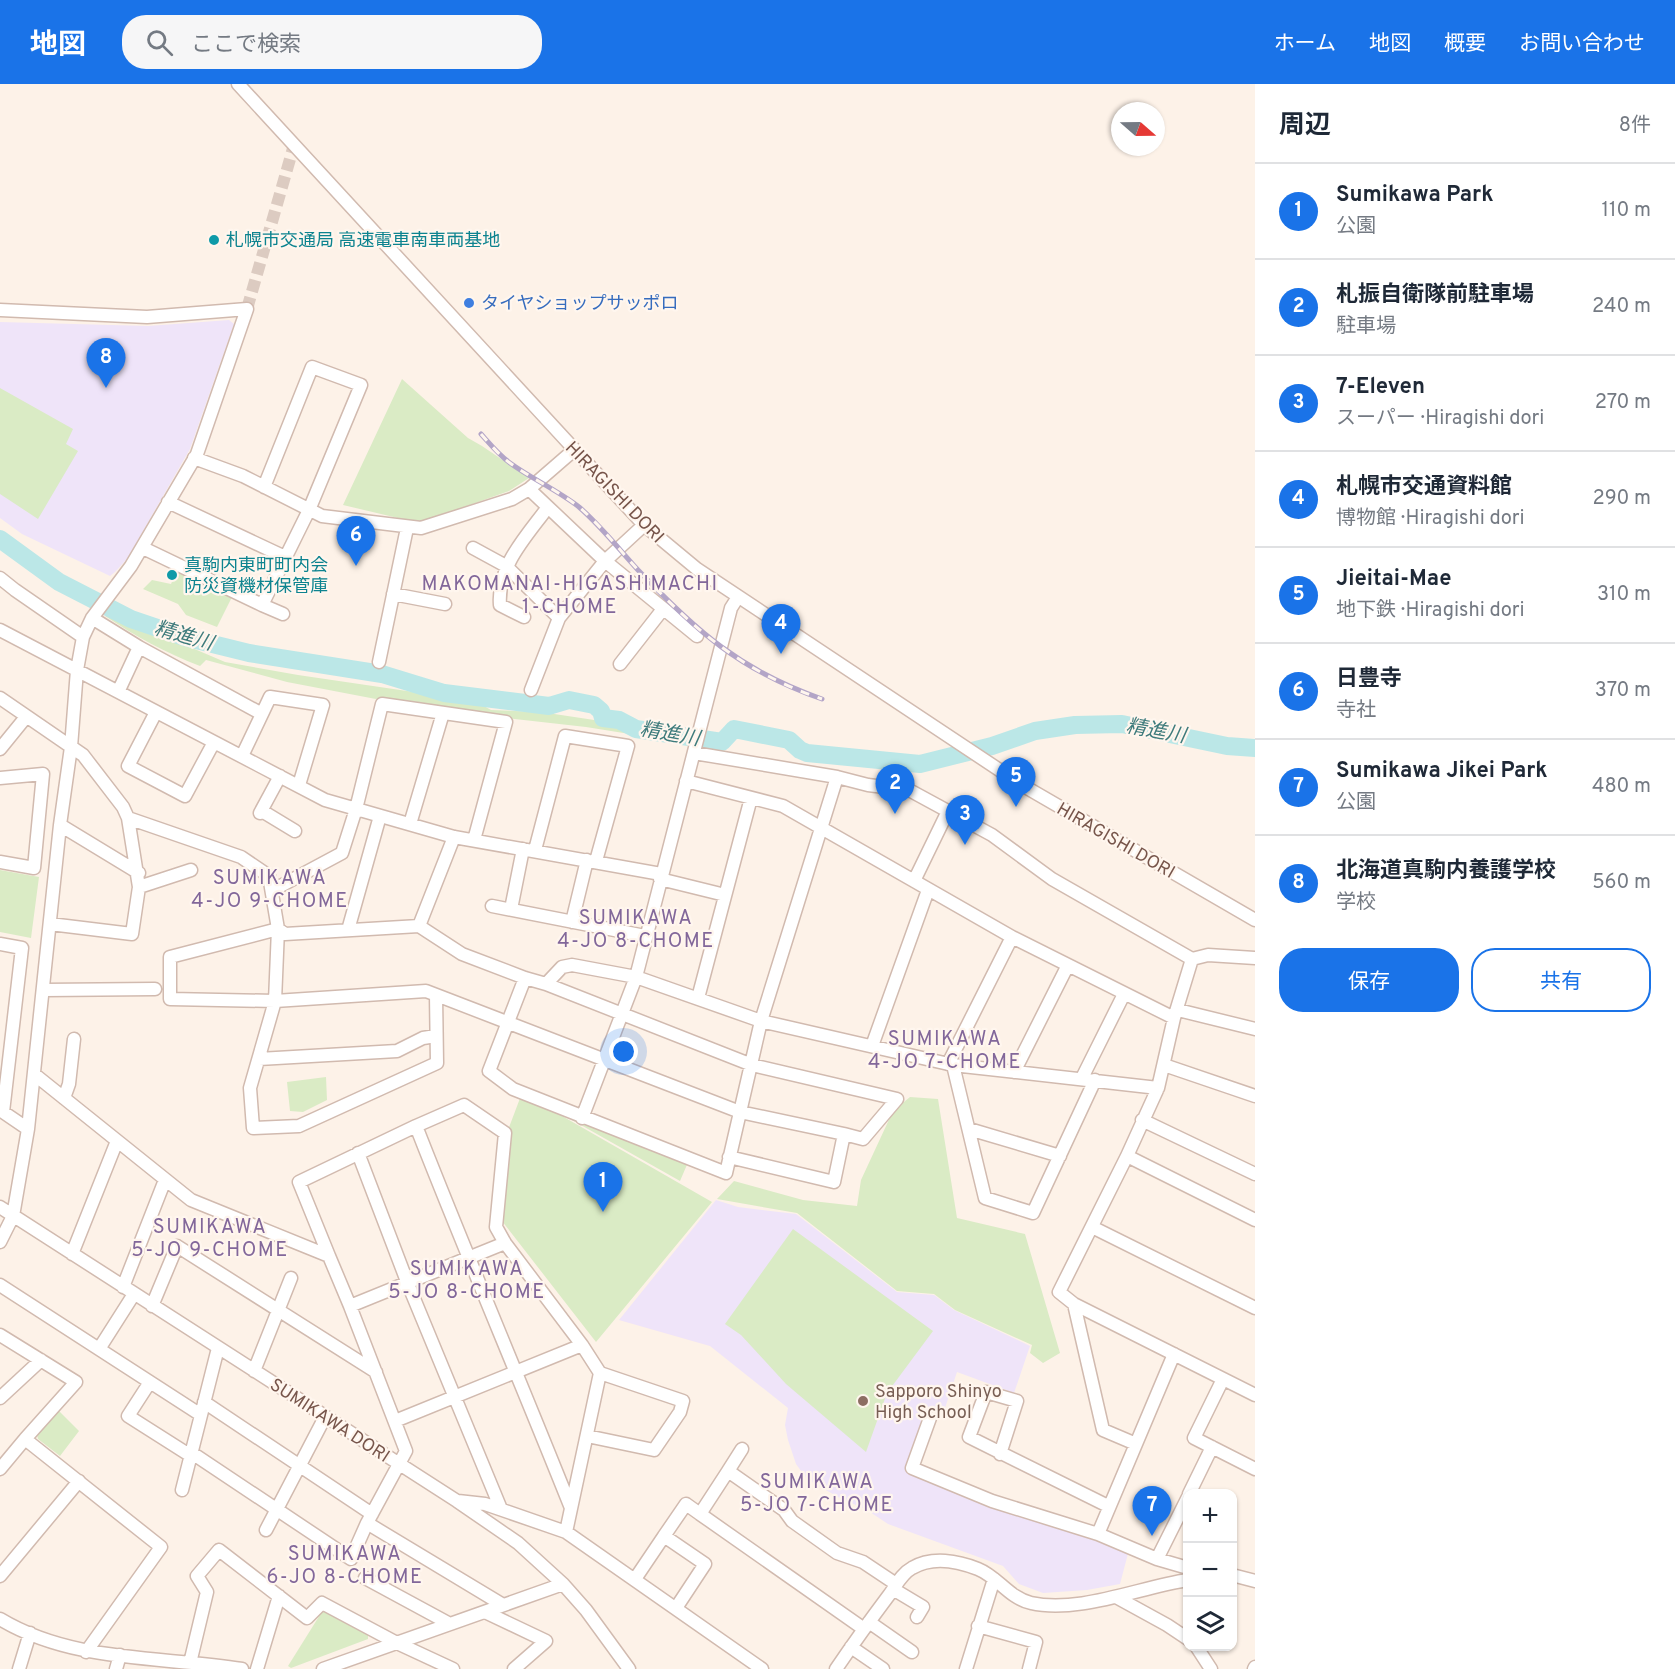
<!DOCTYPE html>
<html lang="ja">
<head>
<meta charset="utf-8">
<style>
  :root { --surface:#fff; --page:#f6f6f7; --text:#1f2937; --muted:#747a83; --line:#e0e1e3; --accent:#1a73e8 }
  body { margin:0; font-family:Overpass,"Noto Sans JP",sans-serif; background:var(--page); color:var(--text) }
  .controls { position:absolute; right:18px; bottom:18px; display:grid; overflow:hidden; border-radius:12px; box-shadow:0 2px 4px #0004 }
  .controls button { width:54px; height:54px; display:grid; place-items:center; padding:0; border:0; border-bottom:2px solid var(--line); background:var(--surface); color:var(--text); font:30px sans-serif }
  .compass { position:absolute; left:1111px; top:18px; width:54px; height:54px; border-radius:50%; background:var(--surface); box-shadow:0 2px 4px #0004; rotate:110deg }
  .you { position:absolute; left:624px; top:968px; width:21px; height:21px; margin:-15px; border:4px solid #fff; border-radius:50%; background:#1a73e8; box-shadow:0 0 0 9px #1a73e833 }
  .badge { display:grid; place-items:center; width:39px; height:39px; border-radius:50%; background:var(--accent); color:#fff; font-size:20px; font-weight:700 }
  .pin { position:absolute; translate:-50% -50px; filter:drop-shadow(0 2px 3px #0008) }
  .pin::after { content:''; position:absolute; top:32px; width:21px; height:18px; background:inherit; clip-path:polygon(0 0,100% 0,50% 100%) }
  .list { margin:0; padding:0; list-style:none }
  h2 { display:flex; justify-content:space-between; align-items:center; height:78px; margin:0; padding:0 24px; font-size:26px }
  h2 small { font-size:20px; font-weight:400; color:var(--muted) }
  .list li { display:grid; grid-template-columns:39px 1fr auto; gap:18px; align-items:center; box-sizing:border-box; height:96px; padding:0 24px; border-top:2px solid var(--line) }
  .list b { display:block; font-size:22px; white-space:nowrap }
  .list p { margin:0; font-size:20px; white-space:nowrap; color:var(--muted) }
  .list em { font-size:20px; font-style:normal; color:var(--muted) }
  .actions { display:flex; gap:12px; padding:18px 24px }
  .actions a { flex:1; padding:14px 0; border:2px solid var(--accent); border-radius:24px; text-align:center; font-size:21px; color:var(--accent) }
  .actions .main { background:var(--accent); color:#fff }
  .icon { flex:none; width:33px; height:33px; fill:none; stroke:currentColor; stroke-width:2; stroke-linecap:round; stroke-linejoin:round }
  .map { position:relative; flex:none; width:1255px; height:1585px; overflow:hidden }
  header { display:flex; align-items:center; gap:36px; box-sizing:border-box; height:84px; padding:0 30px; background:var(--accent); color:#fff }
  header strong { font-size:28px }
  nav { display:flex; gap:33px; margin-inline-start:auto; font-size:21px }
  .search { width:420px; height:54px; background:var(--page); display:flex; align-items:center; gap:15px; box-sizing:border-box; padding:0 21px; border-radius:24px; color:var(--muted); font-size:22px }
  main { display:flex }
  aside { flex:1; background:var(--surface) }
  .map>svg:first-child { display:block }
  .education { fill:#efe4f9 }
  .green { fill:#daebc5 }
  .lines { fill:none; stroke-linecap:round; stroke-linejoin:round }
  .river { stroke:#bbe7e7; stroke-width:18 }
  .minor-tunnel { stroke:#dccbc1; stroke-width:12; stroke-dasharray:12 6; stroke-linecap:butt }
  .minor-casing { stroke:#d1baaf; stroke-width:15 }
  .minor { stroke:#fff; stroke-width:12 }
  .rail-casing { stroke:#b3a5c7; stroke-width:5 }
  .rail { stroke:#fff6ee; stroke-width:3; stroke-dasharray:9; stroke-linecap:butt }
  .culture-dot { fill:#0f9aa8; stroke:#fff6ee; stroke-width:2 }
  .shop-dot { fill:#3f7fe0; stroke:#fff6ee; stroke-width:2 }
  .education-dot { fill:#8d6e63; stroke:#fff6ee; stroke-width:2 }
  .labels { text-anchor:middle; stroke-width:4.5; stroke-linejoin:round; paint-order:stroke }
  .culture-label { font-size:18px; fill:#0d838f; stroke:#fff6ee; text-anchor:start }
  .shop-label { font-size:18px; fill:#366cbe; stroke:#fff6ee; text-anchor:start }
  .street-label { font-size:18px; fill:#77554b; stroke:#fff6ee }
  .education-label { font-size:18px; fill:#785e54; stroke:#fff6ee; text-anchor:start }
  .neighbourhood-label { font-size:20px; letter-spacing:1.5px; fill:#82679a; stroke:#fff6ee }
  .water-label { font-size:20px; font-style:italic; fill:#3e7b7c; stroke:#fff6ee }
</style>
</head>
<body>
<header>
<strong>地図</strong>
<div class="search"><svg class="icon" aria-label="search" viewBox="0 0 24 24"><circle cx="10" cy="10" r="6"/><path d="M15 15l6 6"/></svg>ここで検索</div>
<nav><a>ホーム</a><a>地図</a><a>概要</a><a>お問い合わせ</a></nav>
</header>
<main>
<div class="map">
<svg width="1255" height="1585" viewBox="0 0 1255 1585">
  <rect width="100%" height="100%" fill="#fdf2e8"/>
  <path class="education" d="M 229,236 L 234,240 L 190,365 L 127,475 L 115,488 L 110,492 L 22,450 L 0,434 L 0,238 L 148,242 Z
    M 716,1116 L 738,1123 L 796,1130 L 897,1208 L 934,1211 L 954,1226 L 1030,1262 L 1014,1309 L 957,1288 L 943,1330 L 927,1328 L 908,1380 L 1130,1462 L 1120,1500 L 1087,1506 L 1043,1509 L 1019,1500 L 1003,1482 L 888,1440 L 867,1426 L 838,1413 L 807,1395 L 796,1380 L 788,1356 L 785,1341 L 788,1324 L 710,1262 L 619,1236 Z"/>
  <path class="green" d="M 402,295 L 468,354 L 482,362 L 529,394 L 509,407 L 419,439 L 343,421 Z
    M 0,304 L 73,345 L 66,360 L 78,367 L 38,435 L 0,410 Z
    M 179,482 L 234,509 L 217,543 L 186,531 L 178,520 L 143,505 L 152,496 L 171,500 Z
    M 108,528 L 225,578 L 298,591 L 475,617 L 491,626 L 541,628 L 694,651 L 692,660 L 586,643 L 471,630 L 381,616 L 287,598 L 206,576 L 200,582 C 166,569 135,552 105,532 Z
    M 0,786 L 39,793 L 31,854 L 0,848 Z
    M 326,993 L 327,1016 L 303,1028 L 290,1027 L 287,998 Z
    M 522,1009 L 712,1118 L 596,1258 L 502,1137 L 508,1046 Z
    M 910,1013 L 938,1015 L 957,1134 L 1025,1150 L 1060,1269 L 1043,1279 L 1030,1269 L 1032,1261 L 955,1226 L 934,1210 L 897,1207 L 797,1129 L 717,1115 L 734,1097 L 803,1116 L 857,1122 L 861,1096 L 893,1027 Z
    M 565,1032 L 689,1076 L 680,1097 Z
    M 793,1145 L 933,1247 L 887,1309 L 866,1368 L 786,1300 L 741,1251 L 725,1240 Z
    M 59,1327 L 79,1347 L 60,1372 L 38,1355 L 37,1351 Z
    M 323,1526 L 368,1551 L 368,1555 L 291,1584 L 288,1582 Z"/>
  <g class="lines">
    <path class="river" d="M 0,455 L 59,498 L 131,535 L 184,553 L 249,569 L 382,590 L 444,609 L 549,622 L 569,616 L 594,621 L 601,627 L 603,634 L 619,636 L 636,645 L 722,658 L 734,645 L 789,656 L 800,666 L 807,669 L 920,680 L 992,662 L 1035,647 L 1075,641 L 1122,640 L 1227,662 L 1255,664"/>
    <path class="minor-tunnel" d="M 247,225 L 294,61"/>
    <g class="minor-casing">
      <path id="minor" d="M 238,0 L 644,441 L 697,485 L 1022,701 L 1255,836
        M 0,226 L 147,233 L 247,225 L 197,370 L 131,482 L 92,534 L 83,553 L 77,586 L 71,663 L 60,741 L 28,1045 L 13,1132 L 0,1158
        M 194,374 L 243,392 L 322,432 L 421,444 L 512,415 L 529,405 L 574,366
        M 168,418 L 285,473
        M 548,423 L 605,477 L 697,552
        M 143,464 L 262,521 L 309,426 L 361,301 L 312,283 L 264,403
        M 473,464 L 506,482 L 559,534 L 605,477 L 644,441
        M 0,494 L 15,506 L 83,553
        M 393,510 L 445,520
        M 262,521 L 283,530
        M 524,533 L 500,521 C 497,482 526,453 548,423 L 529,405
        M 92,534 L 139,563 L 262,630 L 270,613 L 323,621 L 299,701
        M 0,546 L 325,716 L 454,753 L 661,790
        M 379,578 L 407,444
        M 620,580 L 663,525
        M 119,606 L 139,563
        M 531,606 L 559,534
        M 0,614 L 83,671 L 123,723 L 128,734 L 139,803 L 132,850 L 50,840
        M 156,628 L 128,682 L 185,712 L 214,658
        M 0,665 L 26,633
        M 242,672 L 262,630
        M 837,693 L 868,701 L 909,706 L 992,751 L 1052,795 L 1192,875 L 1174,934 L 1158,1004 L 1127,1072 L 1059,1208 L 1074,1220 L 1255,1311
        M 0,694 L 43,690 L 34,784 L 0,778
        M 686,697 L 783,722 L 1012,853 L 1174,934
        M 262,727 L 295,747
        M 260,729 L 280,692
        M 128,734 L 241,773 L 269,792 L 278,845 L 275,917 L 250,1004 L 253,1044 L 299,1042 L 437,979 L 436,911
        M 410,740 L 443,629
        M 60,741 L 139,789
        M 535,766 L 565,652 L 628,662 L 596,777
        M 660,795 L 725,811
        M 914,797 L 948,727
        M 139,803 L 191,786
        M 273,806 L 342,769 L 356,725 L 382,620 L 506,638 L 474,756
        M 492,822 L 645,852
        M 511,825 L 523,765
        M 572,838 L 587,776
        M 419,842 L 454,753
        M 348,846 L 380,732
        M 0,860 L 22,864 L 3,1028 L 0,1026
        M 1192,875 L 1208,871 L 1255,874
        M 525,894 L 489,987 L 513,1005 L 726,1089 L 761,937 L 837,693 L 694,669
        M 546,900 L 562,883 L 572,881 L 636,893 L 761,937 L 953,981 L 1158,1004
        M 44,906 L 155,905
        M 698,914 L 751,714
        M 1178,926 L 1255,945
        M 872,962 L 928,806
        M 259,975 L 397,967 L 423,954 L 436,952
        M 948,980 L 1012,853
        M 953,981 L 985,1114 L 1033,1129 L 1095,996
        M 1164,981 L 1255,1012
        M 1014,988 L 1068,881
        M 34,990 L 191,1116 L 329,1172 L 350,1222 L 406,1367 L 367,1439 L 503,1521
        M 1082,994 L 1124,910
        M 64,1014 L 69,1000 L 74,955
        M 3,1028 L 28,1045
        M 582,1034 L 636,893 L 731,524 L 738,513
        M 1142,1036 L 1255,1090
        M 416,1042 C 466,1170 520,1296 571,1424
        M 969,1045 L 1060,1072
        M 358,1069 L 408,1200 L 501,1425
        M 1127,1072 L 1255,1136
        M 729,1073 L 834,1098 L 844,1050 L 740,1028 L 426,907 L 275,917 L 170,915 L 170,873 L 278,845 L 285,850 L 419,842 L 462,870 L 525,894 L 546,900 L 752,981 L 897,1015 L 863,1055 L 844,1050
        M 0,1123 L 457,1417 L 518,1459 L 563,1500 L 586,1526 L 629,1585
        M 1092,1143 L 1255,1224
        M 72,1170 L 117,1057
        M 329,1172 L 299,1098 L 416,1042 L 464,1021 L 505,1049 L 496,1143 L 505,1159 L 582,1261 L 600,1289 L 566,1448
        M 0,1201 L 201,1331
        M 123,1203 L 165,1096
        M 1074,1220 L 1103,1346 L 1136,1360
        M 152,1222 L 177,1162 L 376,1288
        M 350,1222 L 505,1159
        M 0,1251 L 76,1298 L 25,1355 L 161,1463 L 86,1568
        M 99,1265 L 134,1210
        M 254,1287 L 291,1194
        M 1223,1295 L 1194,1354 L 1255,1385
        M 150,1298 L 128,1332 L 191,1372
        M 0,1314 L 41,1276
        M 204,1318 L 372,1430
        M 930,1334 L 912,1384 L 992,1417 L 1098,1450 L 1157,1475 L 1188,1484
        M 395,1337 L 582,1261
        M 587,1352 L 654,1366 L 680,1328 L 683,1317 L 600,1289
        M 192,1369 L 351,1475 L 367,1439
        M 1000,1370 L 1017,1317 L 986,1308 L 969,1353 L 1108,1422
        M 0,1385 L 25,1355
        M 728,1387 L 742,1365
        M 182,1406 L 218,1264
        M 1189,1410 L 1212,1363
        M 458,1417 L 485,1420 L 566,1448 L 762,1585
        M 700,1430 L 864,1545
        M 266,1446 L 325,1333
        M 1098,1450 L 1174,1270
        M 664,1452 L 686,1420 L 700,1430 L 728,1387 L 784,1426 L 792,1437 L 837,1469 L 863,1478 L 896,1500
        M 1157,1475 L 1188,1413
        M 1232,1491 L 1255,1497
        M 0,1492 L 79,1397
        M 365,1494 L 450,1540
        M 635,1495 L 664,1452 L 705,1480 L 676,1524
        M 893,1505 L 923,1523 L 917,1533
        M 1116,1513 L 1167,1541 L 1188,1555
        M 485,1528 L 546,1557 L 514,1585
        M 0,1535 C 73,1579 161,1572 242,1585
        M 869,1538 L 912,1568
        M 978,1542 L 1036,1558 L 1029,1585
        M 1196,1562 L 1211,1585
        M 851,1563 L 883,1585
        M 190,1579 L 207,1508 L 197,1492 L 219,1466 L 307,1534 L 322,1519 L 397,1559 L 453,1585
        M 19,1585 L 30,1549
        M 116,1585 L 120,1571
        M 257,1585 L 279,1512
        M 323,1585 L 563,1500
        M 836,1585 C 853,1560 871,1535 889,1511 C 896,1502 901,1490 912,1484 C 932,1472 958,1477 978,1485 C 998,1493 1009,1514 1031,1519 C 1078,1530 1140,1503 1188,1496
        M 966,1585 L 994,1495
        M 1254,1585 L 1255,1583"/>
    </g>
    <use href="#minor" class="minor"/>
    <g class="rail-casing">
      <path id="rail" d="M 481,350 C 490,360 499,371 510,379 C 532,395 557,406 579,423 C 600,441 619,465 638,486 C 696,547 741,587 822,615"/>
    </g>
    <use href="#rail" class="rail"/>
  </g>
  <g class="culture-dot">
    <circle cx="214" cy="156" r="6"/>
    <circle cx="172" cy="491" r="6"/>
  </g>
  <circle class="shop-dot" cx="469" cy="219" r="6"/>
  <circle class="education-dot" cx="863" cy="1317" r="6"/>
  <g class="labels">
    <g class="culture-label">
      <text x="226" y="162">札幌市交通局 高速電車南車両基地</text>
      <text x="184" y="487">真駒内東町町内会<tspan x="184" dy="21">防災資機材保管庫</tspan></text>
    </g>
    <g class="shop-label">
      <text x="481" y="225">タイヤショップサッポロ</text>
    </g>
    <g class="street-label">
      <text transform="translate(615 408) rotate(46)" y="6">HIRAGISHI DORI</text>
      <text transform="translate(1116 756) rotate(30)" y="6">HIRAGISHI DORI</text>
      <text transform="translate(330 1336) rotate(33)" y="6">SUMIKAWA DORI</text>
    </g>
    <g class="education-label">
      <text x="875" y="1313">Sapporo Shinyo<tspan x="875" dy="21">High School</tspan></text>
    </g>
    <g class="neighbourhood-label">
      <text x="570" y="506">MAKOMANAI-HIGASHIMACHI<tspan x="570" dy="23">1-CHOME</tspan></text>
      <text x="270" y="800">SUMIKAWA<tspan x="270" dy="23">4-JO 9-CHOME</tspan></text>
      <text x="636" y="840">SUMIKAWA<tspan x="636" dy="23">4-JO 8-CHOME</tspan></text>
      <text x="945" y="961">SUMIKAWA<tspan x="945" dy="23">4-JO 7-CHOME</tspan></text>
      <text x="210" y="1149">SUMIKAWA<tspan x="210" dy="23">5-JO 9-CHOME</tspan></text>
      <text x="467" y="1191">SUMIKAWA<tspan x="467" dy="23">5-JO 8-CHOME</tspan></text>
      <text x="817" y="1404">SUMIKAWA<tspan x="817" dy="23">5-JO 7-CHOME</tspan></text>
      <text x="345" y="1476">SUMIKAWA<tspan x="345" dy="23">6-JO 8-CHOME</tspan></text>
    </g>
    <g class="water-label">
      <text transform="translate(184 551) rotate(16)" y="7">精進川</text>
      <text transform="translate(1156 646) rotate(10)" y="7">精進川</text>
      <text transform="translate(670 649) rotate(10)" y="7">精進川</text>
    </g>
  </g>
</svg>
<div class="controls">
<button>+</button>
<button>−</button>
<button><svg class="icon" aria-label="layers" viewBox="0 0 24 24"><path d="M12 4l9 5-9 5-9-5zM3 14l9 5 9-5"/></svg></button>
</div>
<svg class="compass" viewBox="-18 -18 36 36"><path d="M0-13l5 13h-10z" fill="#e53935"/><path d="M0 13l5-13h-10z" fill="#747a83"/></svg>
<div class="you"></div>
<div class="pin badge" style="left:603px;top:1128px">1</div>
<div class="pin badge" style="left:895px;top:730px">2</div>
<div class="pin badge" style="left:965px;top:761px">3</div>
<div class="pin badge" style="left:781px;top:570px">4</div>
<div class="pin badge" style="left:1016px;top:723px">5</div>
<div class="pin badge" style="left:356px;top:482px">6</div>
<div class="pin badge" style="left:1152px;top:1452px">7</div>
<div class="pin badge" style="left:106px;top:304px">8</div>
</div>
<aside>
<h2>周辺<small>8件</small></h2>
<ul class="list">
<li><span class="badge">1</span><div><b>Sumikawa Park</b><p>公園</p></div><em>110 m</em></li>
<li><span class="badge">2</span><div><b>札振自衛隊前駐車場</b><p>駐車場</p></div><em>240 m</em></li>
<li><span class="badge">3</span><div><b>7-Eleven</b><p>スーパー · Hiragishi dori</p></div><em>270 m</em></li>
<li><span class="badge">4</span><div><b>札幌市交通資料館</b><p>博物館 · Hiragishi dori</p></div><em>290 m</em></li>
<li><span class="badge">5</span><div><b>Jieitai-Mae</b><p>地下鉄 · Hiragishi dori</p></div><em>310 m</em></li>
<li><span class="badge">6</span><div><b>日豊寺</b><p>寺社</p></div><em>370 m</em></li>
<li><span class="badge">7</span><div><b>Sumikawa Jikei Park</b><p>公園</p></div><em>480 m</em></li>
<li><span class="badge">8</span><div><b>北海道真駒内養護学校</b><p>学校</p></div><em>560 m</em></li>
</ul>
<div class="actions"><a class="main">保存</a><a>共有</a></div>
</aside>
</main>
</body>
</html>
